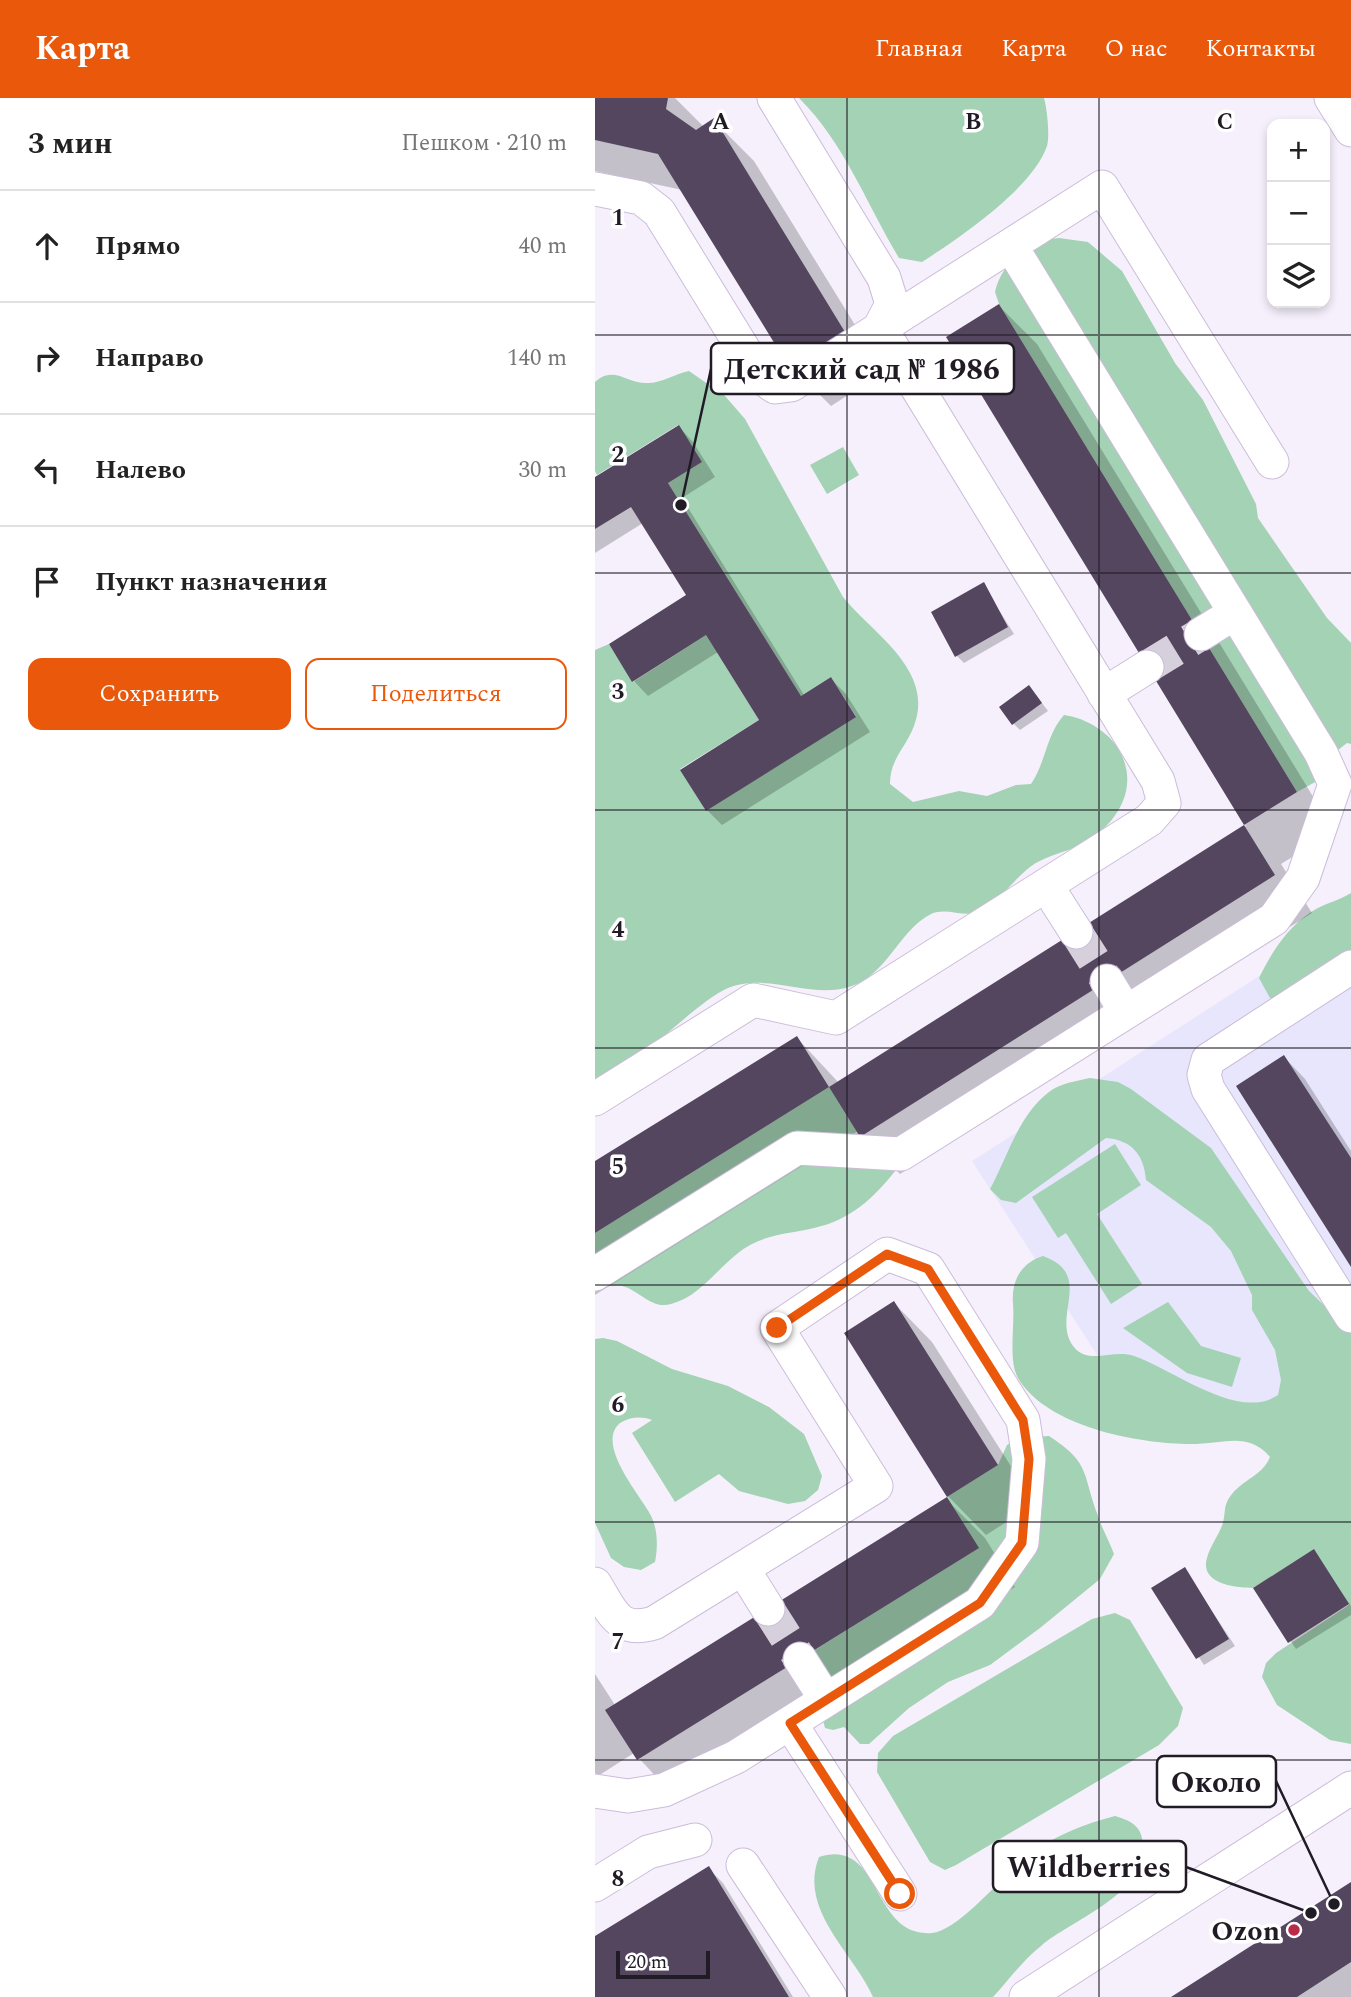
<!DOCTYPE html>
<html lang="ru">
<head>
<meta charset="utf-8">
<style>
  :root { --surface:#fff; --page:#f6f6f6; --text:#222; --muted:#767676; --line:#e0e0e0; --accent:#ea580c }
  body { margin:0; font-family:Spectral,serif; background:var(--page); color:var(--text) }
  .controls { position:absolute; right:21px; top:21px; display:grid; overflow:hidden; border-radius:14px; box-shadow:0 4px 10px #0003 }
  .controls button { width:63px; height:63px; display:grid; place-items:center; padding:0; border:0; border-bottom:2px solid var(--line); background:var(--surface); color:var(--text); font:35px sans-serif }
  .scale { position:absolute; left:21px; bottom:18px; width:94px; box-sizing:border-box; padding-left:7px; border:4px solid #211b26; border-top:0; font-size:19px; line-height:24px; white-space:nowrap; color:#211b26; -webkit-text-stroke:5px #fff; paint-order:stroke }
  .stop { position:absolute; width:21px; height:21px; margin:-16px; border:5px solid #ea580c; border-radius:50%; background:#fff }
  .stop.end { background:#ea580c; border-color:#fff; box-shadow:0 2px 7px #0008 }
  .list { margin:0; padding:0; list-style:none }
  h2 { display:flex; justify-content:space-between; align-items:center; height:91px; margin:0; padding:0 28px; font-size:30px }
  h2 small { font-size:23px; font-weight:400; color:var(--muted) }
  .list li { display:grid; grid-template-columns:46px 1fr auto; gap:21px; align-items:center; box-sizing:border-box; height:112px; padding:0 28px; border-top:2px solid var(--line) }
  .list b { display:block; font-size:26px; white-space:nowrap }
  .list em { font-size:23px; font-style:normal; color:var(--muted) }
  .actions { display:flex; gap:14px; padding:21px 28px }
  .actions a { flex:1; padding:16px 0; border:2px solid var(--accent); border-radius:14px; text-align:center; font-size:24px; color:var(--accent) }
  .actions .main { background:var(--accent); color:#fff }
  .icon { flex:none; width:38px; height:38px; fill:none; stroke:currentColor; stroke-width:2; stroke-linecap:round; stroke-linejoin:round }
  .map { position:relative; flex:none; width:756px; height:1899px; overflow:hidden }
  header { display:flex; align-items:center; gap:42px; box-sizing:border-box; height:98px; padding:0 35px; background:var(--accent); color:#fff }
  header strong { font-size:33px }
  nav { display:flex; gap:38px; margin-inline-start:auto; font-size:24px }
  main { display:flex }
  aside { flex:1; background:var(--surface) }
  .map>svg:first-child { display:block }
  .education { fill:#e8e6fc }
  .green { fill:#a3d2b4 }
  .shadow { fill:#0003 }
  .building { fill:#53465e }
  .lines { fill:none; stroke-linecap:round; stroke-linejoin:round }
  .minor-tunnel { stroke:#d6d0dc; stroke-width:33; stroke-dasharray:33 17; stroke-linecap:butt }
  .minor-casing { stroke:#ccbcd9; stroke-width:35 }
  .minor { stroke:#fff; stroke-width:33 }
  .route { stroke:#ea580c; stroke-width:9 }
  .grid { fill:none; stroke:#211b26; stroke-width:2; stroke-opacity:0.55 }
  .poi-dot { fill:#bb2a47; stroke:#fff; stroke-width:2.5 }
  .labels { text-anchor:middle; stroke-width:7; stroke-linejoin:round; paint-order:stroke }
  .poi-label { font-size:28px; font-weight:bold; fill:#211b26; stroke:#fff; text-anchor:end }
  .grid-label { font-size:23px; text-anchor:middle; font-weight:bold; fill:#211b26; stroke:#fff; stroke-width:7; stroke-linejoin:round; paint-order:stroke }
  .leader { fill:none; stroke:#211b26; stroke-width:2.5 }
  .callout-dot { fill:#211b26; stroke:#fff; stroke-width:2.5 }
  .callout { fill:#fff; stroke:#211b26; stroke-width:2.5 }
  .callout-label { font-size:30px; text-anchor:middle; font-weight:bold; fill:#211b26 }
</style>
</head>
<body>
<header>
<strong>Карта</strong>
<nav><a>Главная</a><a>Карта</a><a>О нас</a><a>Контакты</a></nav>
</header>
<main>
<aside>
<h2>3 мин<small>Пешком · 210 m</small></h2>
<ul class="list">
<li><svg class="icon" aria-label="ahead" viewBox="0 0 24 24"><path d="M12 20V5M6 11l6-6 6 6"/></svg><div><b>Прямо</b></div><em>40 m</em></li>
<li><svg class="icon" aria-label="right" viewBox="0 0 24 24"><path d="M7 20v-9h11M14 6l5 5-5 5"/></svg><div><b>Направо</b></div><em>140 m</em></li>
<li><svg class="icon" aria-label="left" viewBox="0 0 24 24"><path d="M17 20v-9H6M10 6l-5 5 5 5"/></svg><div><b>Налево</b></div><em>30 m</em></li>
<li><svg class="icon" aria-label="arrive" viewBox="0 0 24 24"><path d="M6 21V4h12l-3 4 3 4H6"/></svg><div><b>Пункт назначения</b></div></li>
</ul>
<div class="actions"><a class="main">Сохранить</a><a>Поделиться</a></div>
</aside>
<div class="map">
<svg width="756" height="1899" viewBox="0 0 756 1899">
  <rect width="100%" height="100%" fill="#f6f0fc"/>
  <path class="education" d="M 756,819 L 756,1331 L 530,1300 L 377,1063 Z"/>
  <path class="green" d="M 204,0 L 449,0 C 452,11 455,37 452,48 C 438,90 363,141 327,164 L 304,160 C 271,105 250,46 204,0 Z
    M 464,140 L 493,144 L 527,173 L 580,265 L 608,302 L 661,406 L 663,420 L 732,520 L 756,545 L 756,646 L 752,645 L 738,656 L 722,683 L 702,694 L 404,206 L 400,194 C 407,164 433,143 464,140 Z
    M 94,273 L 130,298 L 150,321 L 248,499 C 278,536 340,572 319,628 C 310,651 295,661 295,686 L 318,704 L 364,693 L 392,698 L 421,687 L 436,686 C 451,664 451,637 469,617 C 492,620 518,636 527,658 C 545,697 514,736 478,750 C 464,756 448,759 435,769 C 418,782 406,802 388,812 C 371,822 353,808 336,816 C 303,833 292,878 254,889 C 215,901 172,874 133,890 C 111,900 84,926 65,941 C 45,958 22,972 0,987 L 0,552 L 14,546 L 38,584 L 111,537 L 164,622 L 85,671 L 111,713 L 261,618 L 236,579 L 206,598 L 73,385 L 107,364 L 83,327 L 2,377 L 0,373 L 0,284 C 19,267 31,285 51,285 C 65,286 80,276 94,273 Z
    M 248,349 L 264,377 L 232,396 L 215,367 Z
    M 756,795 L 756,862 L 693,903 L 675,900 L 664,880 C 677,854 691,831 716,814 C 728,806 743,803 756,795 Z
    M 495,980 L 523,984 L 536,991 L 616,1050 L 714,1193 L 756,1233 L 756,1646 L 735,1642 L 682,1607 L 667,1579 L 671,1565 L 681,1555 L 754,1507 L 719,1452 L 658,1490 C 641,1490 604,1486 612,1460 C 615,1448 624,1437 628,1425 C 631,1413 628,1407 637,1396 C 649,1381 667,1378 675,1359 C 654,1334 630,1345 601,1346 C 549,1347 452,1330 423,1280 C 413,1263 420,1227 418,1206 C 416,1183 426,1165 448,1158 C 498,1176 459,1215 476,1245 C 491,1270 517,1250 539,1258 C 578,1271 643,1324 683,1297 L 686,1282 L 680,1252 L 657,1212 L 657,1197 L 636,1153 L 616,1129 L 551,1082 C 549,1057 537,1042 511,1040 L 421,1105 L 406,1102 L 395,1091 C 412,1060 424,1016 454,994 C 465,985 482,983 495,980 Z
    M 234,989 L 265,1039 L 296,1057 L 300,1073 C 278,1101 255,1122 219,1130 C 198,1135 176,1136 157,1146 C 126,1162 110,1197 76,1206 C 57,1212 44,1192 27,1188 C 18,1187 8,1189 0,1190 L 0,1135 Z
    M 520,1046 L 546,1087 L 502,1116 L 547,1186 L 516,1206 L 471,1135 L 463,1140 L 437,1099 Z
    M 573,1204 L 606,1248 L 646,1260 L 637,1289 L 592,1275 L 528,1230 Z
    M 8,1240 L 22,1243 L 77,1271 L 133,1288 L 174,1309 L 209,1336 L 227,1378 L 223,1392 L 210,1403 L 193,1406 L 144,1393 L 124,1376 L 80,1404 L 37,1335 L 57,1322 C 45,1318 36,1319 25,1325 C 0,1346 45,1397 55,1416 C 63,1430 63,1449 60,1464 L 46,1472 L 29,1469 L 16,1460 L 0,1425 L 0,1241 Z
    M 454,1338 C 495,1365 487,1373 502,1415 C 506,1429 514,1442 519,1456 L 505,1481 L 445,1530 L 395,1567 L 353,1584 L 314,1610 L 274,1646 L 265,1646 L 249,1629 L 238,1632 L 230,1630 L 212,1557 L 383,1450 L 352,1399 L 403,1367 L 412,1347 L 424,1340 Z
    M 520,1515 L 535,1522 L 588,1610 L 583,1628 L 564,1647 L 361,1767 L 350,1772 L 335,1764 L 282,1674 L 283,1655 L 298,1638 L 497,1521 Z
    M 520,1718 C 533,1722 544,1726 547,1740 C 559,1794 477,1821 446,1848 C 428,1862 413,1883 398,1899 L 278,1899 C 258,1854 203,1812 224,1759 C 288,1739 275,1840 337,1835 C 364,1833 411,1774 436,1755 C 459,1738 492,1725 520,1718 Z"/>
  <path class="shadow" d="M 0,0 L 80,0 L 109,29 L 119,23 L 159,63 L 289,274 L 236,308 L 196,268 L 87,92 L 0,73 Z
    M 404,208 L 442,246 L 739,733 L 686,766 L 717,815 L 305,1076 L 263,1033 L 0,1197 L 0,1066 L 202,940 L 244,985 L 651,728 L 353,239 Z
    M 84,329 L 98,344 L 120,379 L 87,400 L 209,597 L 236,581 L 251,596 L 275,634 L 127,727 L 112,712 L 167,623 L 123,554 L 53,598 L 39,583 L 94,498 L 48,425 L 0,455 L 0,382 Z
    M 388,487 L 419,536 L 369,565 L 362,558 Z
    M 441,597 L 453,613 L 425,632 L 418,625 Z
    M 689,959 L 710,981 L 756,1053 L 756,1166 Z
    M 299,1205 L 337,1244 L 440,1406 L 391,1437 L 353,1398 L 251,1236 Z
    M 352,1402 L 390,1440 L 420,1489 L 81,1700 L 39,1655 L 3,1678 L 0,1675 L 0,1576 L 20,1607 Z
    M 719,1454 L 756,1508 L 756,1517 L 701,1551 L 660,1491 Z
    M 590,1472 L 640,1548 L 609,1567 L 559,1491 Z
    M 113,1770 L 128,1785 L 198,1899 L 0,1899 L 0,1840 Z
    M 756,1786 L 756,1899 L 579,1899 Z"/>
  <path class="building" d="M 0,0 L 73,0 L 71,11 L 101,32 L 119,20 L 250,234 L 194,269 L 63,56 L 0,42 Z
    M 404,206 L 702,694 L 649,727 L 351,239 Z
    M 84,327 L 107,364 L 73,385 L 206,598 L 236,579 L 261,619 L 111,713 L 85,672 L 164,622 L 111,537 L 37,584 L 14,546 L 91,497 L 36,409 L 0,431 L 0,379 Z
    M 389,484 L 413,529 L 360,559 L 336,514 Z
    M 434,587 L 447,605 L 417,627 L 404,609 Z
    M 649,727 L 680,777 L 265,1039 L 234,989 Z
    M 202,938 L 234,989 L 0,1135 L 0,1063 Z
    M 689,957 L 756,1060 L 756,1169 L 641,988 Z
    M 299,1203 L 403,1367 L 352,1399 L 249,1235 Z
    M 352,1399 L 384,1450 L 42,1662 L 10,1612 Z
    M 719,1451 L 754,1506 L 693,1545 L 658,1490 Z
    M 590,1469 L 634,1541 L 601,1561 L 556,1490 Z
    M 114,1768 L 194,1899 L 0,1899 L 0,1838 Z
    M 756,1784 L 756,1864 L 702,1899 L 576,1899 Z"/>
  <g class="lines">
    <path class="minor-tunnel" d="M 552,569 L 606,536
      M 481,834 L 512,883
      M 173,1511 L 205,1561"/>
    <g class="minor-casing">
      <path id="minor" d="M 179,0 L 289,180 L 297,206 L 285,229
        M 736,0 L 756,32
        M 0,91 L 46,100 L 64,114 L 165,278 L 180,289 L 196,287 L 507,89 L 677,364
        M 606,536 L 640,515
        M 509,596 L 552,569
        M 451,787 L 481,834
        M 756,869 L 613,962 L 609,977 L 613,991 L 756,1218
        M 512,883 L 531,914
        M 0,1001 L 158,902 L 241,920 L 554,722 L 569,705 L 563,683 L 285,229
        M 0,1176 L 202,1050 L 306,1056 L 679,821 L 708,780 L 740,686 L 726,655 L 416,148
        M 148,1471 L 173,1511
        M 0,1486 C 17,1513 22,1536 59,1525 L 281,1388 L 182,1230 L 292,1156 L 333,1171 L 428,1322 L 434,1361 L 427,1445 L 385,1505 L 141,1659 L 69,1692 L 33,1698 L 0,1693
        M 205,1561 L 231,1602
        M 195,1625 L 305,1796
        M 148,1767 L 235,1899
        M 0,1787 L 53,1754 L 100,1742
        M 431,1899 L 756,1690"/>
    </g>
    <use href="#minor" class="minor"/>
  </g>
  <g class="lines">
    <path class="route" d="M 182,1230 L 292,1156 L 333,1171 L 428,1322 L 434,1361 L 427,1445 L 385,1505 L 195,1625 L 305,1796"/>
  </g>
  <path class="grid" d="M 252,0 L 252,1899M 504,0 L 504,1899M 0,237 L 756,237M 0,475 L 756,475M 0,712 L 756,712M 0,950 L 756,950M 0,1187 L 756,1187M 0,1424 L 756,1424M 0,1662 L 756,1662"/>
  <circle class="poi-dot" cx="699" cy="1832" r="7"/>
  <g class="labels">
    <g class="poi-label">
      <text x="685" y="1842">Ozon</text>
    </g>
  </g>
  <g class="grid-label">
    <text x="126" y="31">A</text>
    <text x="378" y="31">B</text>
    <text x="630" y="31">C</text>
    <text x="23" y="127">1</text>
    <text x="23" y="364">2</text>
    <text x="23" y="601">3</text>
    <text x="23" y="839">4</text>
    <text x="23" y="1076">5</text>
    <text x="23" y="1314">6</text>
    <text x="23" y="1551">7</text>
    <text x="23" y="1788">8</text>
  </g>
  <path class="leader" d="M86 407L116 271M739 1806L681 1683M716 1815L591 1769"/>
  <g class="callout-dot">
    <circle cx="86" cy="407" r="7"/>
    <circle cx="739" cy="1806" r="7"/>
    <circle cx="716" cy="1815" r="7"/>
  </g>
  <g class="callout">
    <rect x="116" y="245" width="303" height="51" rx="7"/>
    <rect x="562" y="1658" width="119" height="51" rx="7"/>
    <rect x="398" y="1743" width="193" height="51" rx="7"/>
  </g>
  <g class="callout-label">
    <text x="267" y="281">Детский сад № 1986</text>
    <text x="621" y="1694">Около</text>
    <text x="494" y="1779">Wildberries</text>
  </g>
</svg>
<div class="controls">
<button>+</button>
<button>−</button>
<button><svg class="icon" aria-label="layers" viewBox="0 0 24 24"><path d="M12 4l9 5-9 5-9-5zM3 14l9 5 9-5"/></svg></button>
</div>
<div class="scale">20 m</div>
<div class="stop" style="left:305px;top:1796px"></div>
<div class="stop end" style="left:182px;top:1230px"></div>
</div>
</main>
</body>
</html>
